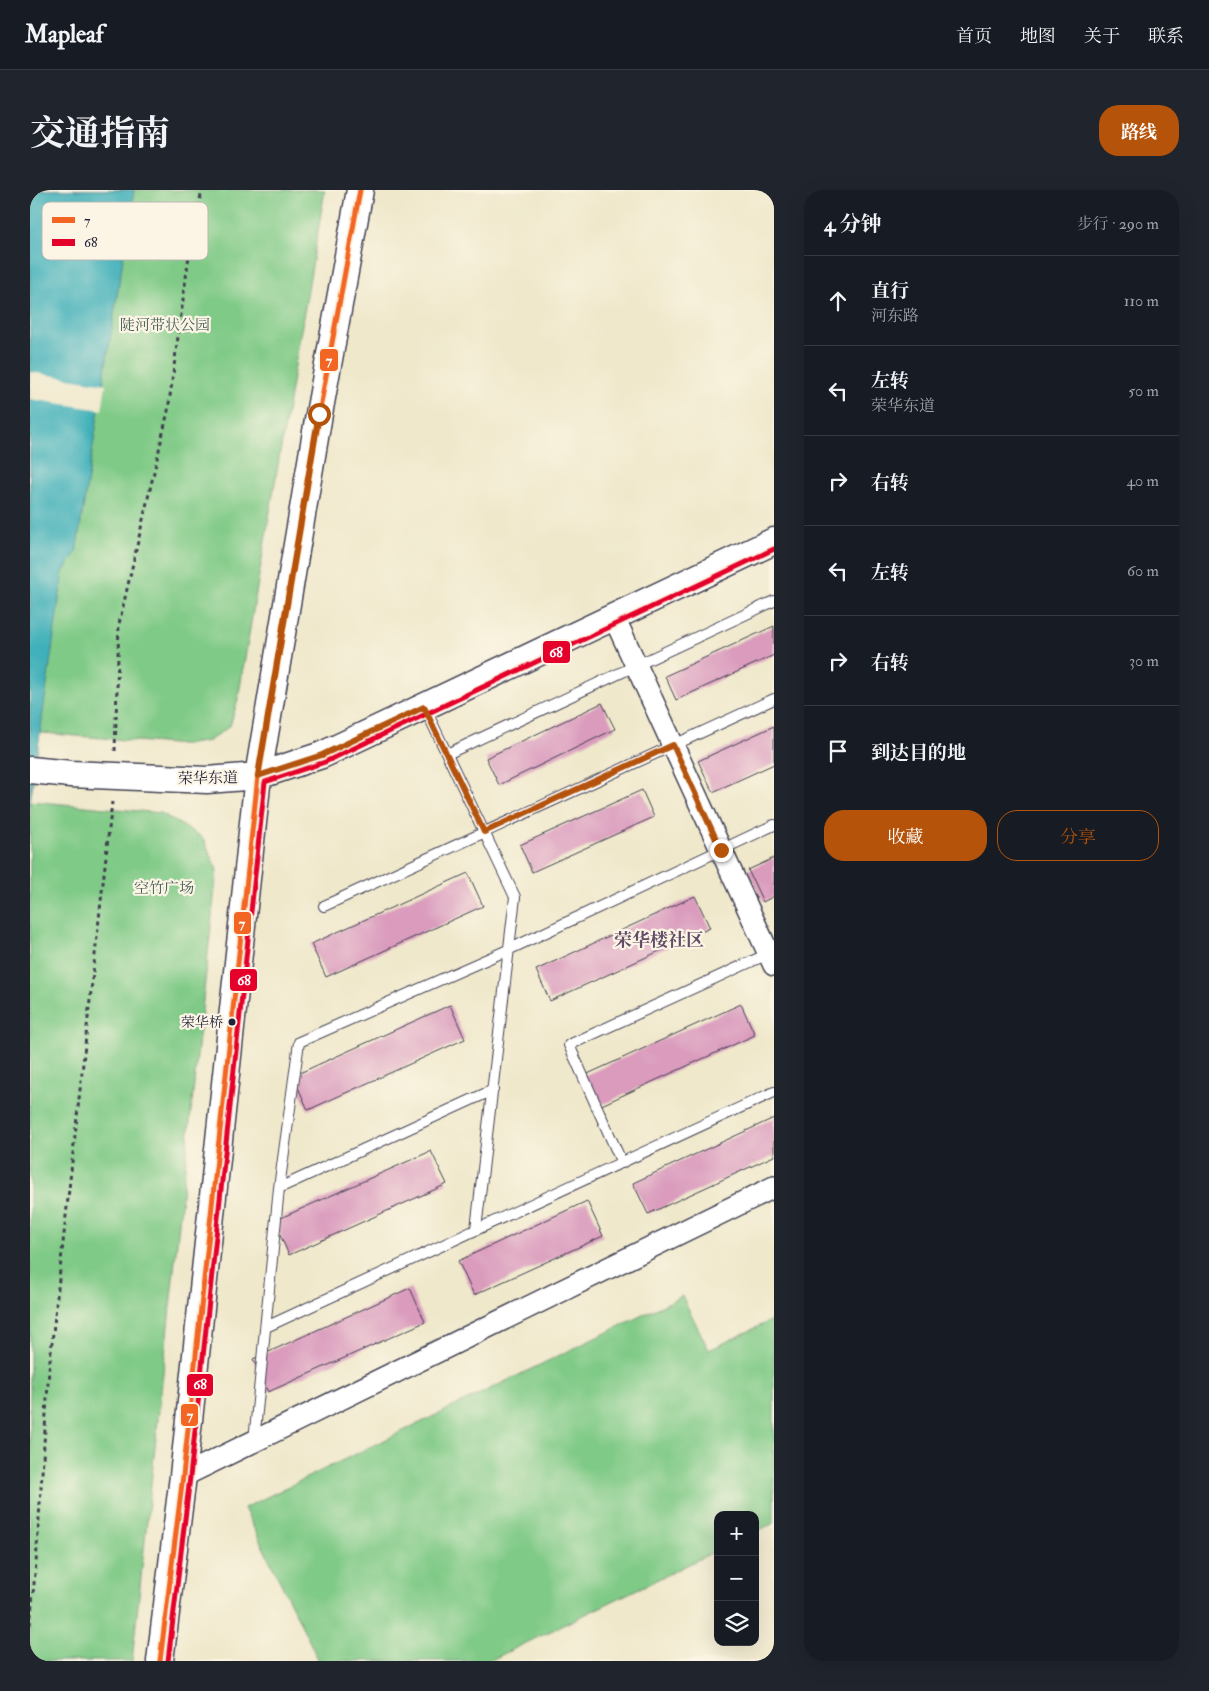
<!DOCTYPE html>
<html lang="zh">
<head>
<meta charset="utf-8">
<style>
  :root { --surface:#171b24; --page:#20242c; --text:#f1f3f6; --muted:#9ea1a6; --line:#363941; --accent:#b45309 }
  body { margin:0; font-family:"IM FELL Double Pica","Noto Serif SC",serif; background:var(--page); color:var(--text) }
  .controls { position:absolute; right:15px; bottom:15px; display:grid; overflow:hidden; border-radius:10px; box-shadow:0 5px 20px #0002 }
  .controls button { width:45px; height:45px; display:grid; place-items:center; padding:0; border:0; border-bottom:1px solid var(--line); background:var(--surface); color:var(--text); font:25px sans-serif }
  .stop { position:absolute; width:15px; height:15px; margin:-11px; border:4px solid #b45309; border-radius:50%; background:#fff }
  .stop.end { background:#b45309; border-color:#fff; box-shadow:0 1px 5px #0008 }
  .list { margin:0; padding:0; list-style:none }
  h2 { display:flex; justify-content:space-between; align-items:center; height:65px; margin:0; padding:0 20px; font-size:21px }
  h2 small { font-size:16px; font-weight:400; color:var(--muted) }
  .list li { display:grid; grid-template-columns:32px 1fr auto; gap:15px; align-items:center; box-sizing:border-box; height:90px; padding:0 20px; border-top:1px solid var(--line) }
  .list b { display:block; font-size:19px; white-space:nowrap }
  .list p { margin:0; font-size:16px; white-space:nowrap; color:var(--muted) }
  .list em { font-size:16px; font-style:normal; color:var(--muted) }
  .actions { display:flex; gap:10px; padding:15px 20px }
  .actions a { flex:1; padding:11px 0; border:1px solid var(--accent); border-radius:20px; text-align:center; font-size:18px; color:var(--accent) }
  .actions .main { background:var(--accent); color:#fff }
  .icon { flex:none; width:28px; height:28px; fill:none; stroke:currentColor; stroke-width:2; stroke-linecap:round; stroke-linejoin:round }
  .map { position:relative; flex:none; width:744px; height:1471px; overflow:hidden; border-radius:20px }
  header { display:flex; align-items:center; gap:30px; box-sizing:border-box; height:70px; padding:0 25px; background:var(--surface); border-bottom:1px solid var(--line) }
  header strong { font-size:24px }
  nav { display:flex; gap:28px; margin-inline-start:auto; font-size:18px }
  .intro { display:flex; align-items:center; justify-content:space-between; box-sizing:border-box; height:120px; padding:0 30px }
  h1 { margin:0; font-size:35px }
  .button { padding:12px 22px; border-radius:20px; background:var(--accent); color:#fff; font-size:18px; font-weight:700 }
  main { display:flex; gap:30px; padding:0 30px }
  aside { flex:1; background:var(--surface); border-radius:20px; box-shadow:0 5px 20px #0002 }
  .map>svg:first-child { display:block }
  .green { fill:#80ca87; stroke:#517661 }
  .water { fill:#40b0ba; stroke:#31697a }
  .pier { fill:#efe8cb }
  .building { fill:#da9bbd }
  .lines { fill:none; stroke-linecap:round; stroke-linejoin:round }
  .service-casing { stroke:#414051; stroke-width:12 }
  .minor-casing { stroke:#414051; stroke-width:24 }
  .tertiary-casing { stroke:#414051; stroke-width:29 }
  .path { stroke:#414051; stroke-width:3; stroke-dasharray:4 4; stroke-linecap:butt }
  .service { stroke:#fff; stroke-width:10 }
  .minor { stroke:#fff; stroke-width:21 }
  .tertiary { stroke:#fff; stroke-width:26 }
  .bus-1-casing { stroke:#fcf5e5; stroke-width:9 }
  .bus-2-casing { stroke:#fcf5e5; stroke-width:9 }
  .bus-1 { stroke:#f26522; stroke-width:5 }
  .bus-2 { stroke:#e4002b; stroke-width:5 }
  .route { stroke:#b45309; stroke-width:6 }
  .bus-dot { fill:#22223b; stroke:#fcf5e5; stroke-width:2 }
  .labels { text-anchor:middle; stroke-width:4.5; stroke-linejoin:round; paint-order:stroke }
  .bus-label { font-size:14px; fill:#22223b; stroke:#fcf5e5; text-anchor:end }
  .park-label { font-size:15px; fill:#435d56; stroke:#fcf5e5 }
  .street-label { font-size:15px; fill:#22223b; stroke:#fcf5e5 }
  .quarter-label { font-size:18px; font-weight:bold; fill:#624c68; stroke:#fcf5e5 }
  .key { fill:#fcf5e5; stroke:#bbb6b2; stroke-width:1 }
  .key-label { font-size:14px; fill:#22223b }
  .line-badge { stroke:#fcf5e5; stroke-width:2 }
  .badge-label { font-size:14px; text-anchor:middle; font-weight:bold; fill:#fff }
</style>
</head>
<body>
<header>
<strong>Mapleaf</strong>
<nav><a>首页</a><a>地图</a><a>关于</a><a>联系</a></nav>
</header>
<div class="intro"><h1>交通指南</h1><a class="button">路线</a></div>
<main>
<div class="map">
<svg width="744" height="1471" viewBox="0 0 744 1471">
  <rect width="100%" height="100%" fill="#fcf5e5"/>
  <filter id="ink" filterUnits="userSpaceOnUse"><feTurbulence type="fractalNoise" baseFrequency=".02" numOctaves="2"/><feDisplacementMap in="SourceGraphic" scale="10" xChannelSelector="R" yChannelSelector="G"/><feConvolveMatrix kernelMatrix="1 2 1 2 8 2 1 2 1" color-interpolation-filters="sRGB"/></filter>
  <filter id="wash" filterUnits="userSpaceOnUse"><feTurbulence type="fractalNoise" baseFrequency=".0096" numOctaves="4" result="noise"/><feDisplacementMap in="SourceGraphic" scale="20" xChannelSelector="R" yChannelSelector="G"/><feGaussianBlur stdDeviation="1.12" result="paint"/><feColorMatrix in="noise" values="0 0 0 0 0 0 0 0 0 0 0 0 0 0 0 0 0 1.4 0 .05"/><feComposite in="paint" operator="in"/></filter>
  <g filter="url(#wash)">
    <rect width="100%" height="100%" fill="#efe8cb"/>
    <path class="green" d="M 0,0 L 295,0 L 208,509 L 200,536 L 179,551 L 154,555 L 0,542 Z
      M 0,611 L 131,623 L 173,648 L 187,680 L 102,1471 L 0,1471 Z
      M 652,1106 L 679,1160 L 744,1129 L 744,1333 L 725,1342 L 725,1325 L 688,1325 L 688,1360 L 459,1471 L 289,1471 L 214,1318 Z"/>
    <path class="water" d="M 0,0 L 104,0 L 46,363 L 33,382 L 0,614 Z"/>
    <path class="pier" d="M 0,182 L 76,194 L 72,220 L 0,209 Z"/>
    <g id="blocks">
      <path class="building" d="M 744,436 L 744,465 L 646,510 L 635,486 Z
        M 572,513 L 585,539 L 469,595 L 456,568 Z
        M 744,536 L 744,574 L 683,602 L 668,571 Z
        M 612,600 L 624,627 L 502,682 L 490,655 Z
        M 744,668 L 744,706 L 733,712 L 718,680 Z
        M 438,683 L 453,716 L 296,787 L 281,754 Z
        M 665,706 L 680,738 L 520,811 L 506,780 Z
        M 711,814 L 725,845 L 565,918 L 551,887 Z
        M 420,815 L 435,849 L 278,920 L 263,886 Z
        M 744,928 L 744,966 L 618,1024 L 603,993 Z
        M 401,961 L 417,994 L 259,1065 L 244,1031 Z
        M 557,1011 L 573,1046 L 444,1105 L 428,1071 Z
        M 380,1098 L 395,1132 L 238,1202 L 223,1169 Z"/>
    </g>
  </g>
  <g filter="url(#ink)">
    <use href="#blocks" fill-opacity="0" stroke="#414051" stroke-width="1"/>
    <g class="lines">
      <g class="service-casing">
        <path id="service" d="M 395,518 L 485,707 L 446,1039
          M 417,564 L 744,411
          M 294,716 L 744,509
          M 592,973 L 539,855 L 740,763
          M 249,998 L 463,900
          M 236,1137 L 744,902
          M 224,1251 L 249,998 L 269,852 L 480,759 L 744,635"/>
      </g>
      <g class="minor-casing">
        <path id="minor" d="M 584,427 L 744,775
          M 153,1286 L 744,997"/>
      </g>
      <g class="tertiary-casing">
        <path id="tertiary" d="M 0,580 L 41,584 L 177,590 L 228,586 L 292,565 L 744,351
          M 130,1471 L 153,1286 L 228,586 L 289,224 L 330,0"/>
      </g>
      <path class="path" d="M 85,561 L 89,434 L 138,221 L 160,58 L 172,0
        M 0,1435 L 6,1373 L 19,1179 L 82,612"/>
      <use href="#service" class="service"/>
      <use href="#minor" class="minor"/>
      <use href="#tertiary" class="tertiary"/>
      <g class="bus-1-casing">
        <path id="bus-1" d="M 130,1471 L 153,1286 L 228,586 L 289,224 L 330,0"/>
      </g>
      <g class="bus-2-casing">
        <path id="bus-2" d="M 138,1471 L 160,1287 L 235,592 L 295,572 L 744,359"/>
      </g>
      <use href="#bus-1" class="bus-1"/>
      <use href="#bus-2" class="bus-2"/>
    </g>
  </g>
  <g class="lines" filter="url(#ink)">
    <path class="route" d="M 289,224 L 228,586 L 292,565 L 394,517 L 454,642 L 643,555 L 691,660"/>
  </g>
  <circle class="bus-dot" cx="202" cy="832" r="4.5"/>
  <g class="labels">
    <g class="bus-label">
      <text x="193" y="837">荣华桥</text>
    </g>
    <g class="park-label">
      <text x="135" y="140">陡河带状公园</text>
      <text x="134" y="703">空竹广场</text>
    </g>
    <g class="street-label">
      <text transform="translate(178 588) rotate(-1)" y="5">荣华东道</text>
    </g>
    <g class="quarter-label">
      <text x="629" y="756">荣华楼社区</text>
    </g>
  </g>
  <rect x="12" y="12" width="166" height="58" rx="8" class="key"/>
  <rect x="22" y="27" width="23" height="6" fill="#f26522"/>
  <rect x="22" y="49" width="23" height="7" fill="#e4002b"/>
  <g class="key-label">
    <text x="54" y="35">7</text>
    <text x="54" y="57">68</text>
  </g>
  <g class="line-badge">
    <rect x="289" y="158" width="20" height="24" rx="5" fill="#f26522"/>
    <rect x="512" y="450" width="29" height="24" rx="5" fill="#e4002b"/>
    <rect x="203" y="721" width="19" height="24" rx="5" fill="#f26522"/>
    <rect x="199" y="778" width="29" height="24" rx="5" fill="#e4002b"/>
    <rect x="156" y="1183" width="28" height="24" rx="5" fill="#e4002b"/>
    <rect x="150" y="1213" width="19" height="24" rx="5" fill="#f26522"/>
  </g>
  <g class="badge-label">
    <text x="299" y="175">7</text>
    <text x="526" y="467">68</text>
    <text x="212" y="738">7</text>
    <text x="214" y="795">68</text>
    <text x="170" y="1199">68</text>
    <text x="160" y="1230">7</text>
  </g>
</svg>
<div class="controls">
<button>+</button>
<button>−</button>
<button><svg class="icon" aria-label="layers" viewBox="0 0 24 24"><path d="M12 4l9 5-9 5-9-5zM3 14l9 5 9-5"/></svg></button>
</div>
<div class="stop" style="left:289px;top:224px"></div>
<div class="stop end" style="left:691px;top:660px"></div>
</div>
<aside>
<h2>4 分钟<small>步行 · 290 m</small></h2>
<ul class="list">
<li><svg class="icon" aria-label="ahead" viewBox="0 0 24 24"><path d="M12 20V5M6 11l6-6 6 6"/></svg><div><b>直行</b><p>河东路</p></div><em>110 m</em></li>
<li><svg class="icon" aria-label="left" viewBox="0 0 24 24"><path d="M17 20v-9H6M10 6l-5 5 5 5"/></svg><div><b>左转</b><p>荣华东道</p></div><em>50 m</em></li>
<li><svg class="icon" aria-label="right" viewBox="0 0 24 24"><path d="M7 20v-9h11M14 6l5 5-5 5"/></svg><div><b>右转</b></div><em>40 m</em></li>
<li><svg class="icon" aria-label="left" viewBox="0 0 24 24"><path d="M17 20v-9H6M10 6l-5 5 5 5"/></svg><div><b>左转</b></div><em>60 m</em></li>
<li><svg class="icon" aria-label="right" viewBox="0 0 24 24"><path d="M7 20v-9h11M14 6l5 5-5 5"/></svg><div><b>右转</b></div><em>30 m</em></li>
<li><svg class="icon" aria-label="arrive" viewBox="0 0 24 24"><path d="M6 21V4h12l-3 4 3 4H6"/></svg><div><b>到达目的地</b></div></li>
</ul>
<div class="actions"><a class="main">收藏</a><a>分享</a></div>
</aside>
</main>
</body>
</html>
